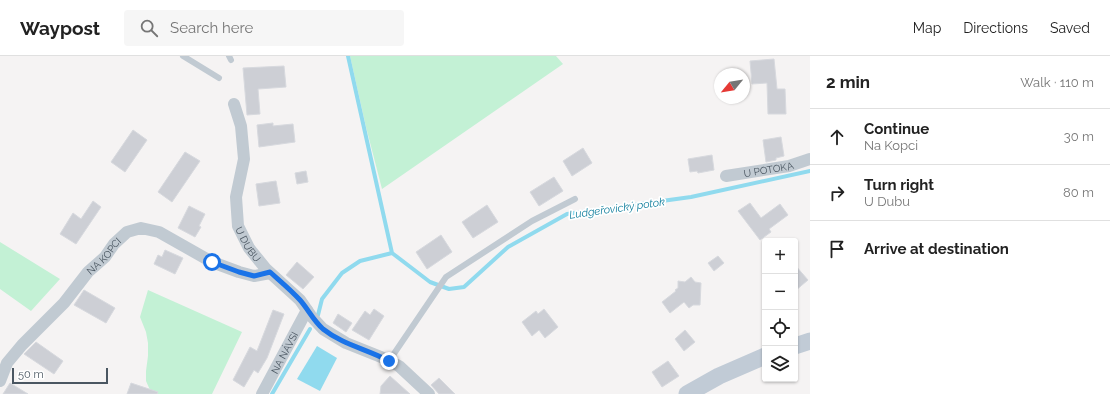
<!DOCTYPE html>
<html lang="en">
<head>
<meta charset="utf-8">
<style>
  :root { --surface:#fff; --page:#f6f6f6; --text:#222; --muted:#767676; --line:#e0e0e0 }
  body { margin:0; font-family:Raleway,sans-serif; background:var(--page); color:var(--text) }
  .controls { position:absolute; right:12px; bottom:12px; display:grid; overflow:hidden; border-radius:4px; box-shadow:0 1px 3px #0004 }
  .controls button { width:36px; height:36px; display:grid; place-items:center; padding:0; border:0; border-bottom:1px solid var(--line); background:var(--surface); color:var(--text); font:20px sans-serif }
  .compass { position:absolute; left:714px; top:12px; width:36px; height:36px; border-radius:50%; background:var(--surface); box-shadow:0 1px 3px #0004; rotate:240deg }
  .scale { position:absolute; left:12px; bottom:10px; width:96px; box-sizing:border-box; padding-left:4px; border:2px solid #4a5661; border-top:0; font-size:11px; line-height:14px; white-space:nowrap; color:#4a5661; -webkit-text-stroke:3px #fff; paint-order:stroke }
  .stop { position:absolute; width:12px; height:12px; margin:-9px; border:3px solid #1a73e8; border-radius:50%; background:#fff }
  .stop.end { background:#1a73e8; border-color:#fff; box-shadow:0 1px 4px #0008 }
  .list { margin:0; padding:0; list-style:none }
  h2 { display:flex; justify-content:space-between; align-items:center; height:52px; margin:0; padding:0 16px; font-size:17px }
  h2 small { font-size:13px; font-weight:400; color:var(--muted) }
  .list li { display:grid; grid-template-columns:26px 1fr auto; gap:12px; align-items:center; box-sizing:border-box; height:56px; padding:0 16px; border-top:1px solid var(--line) }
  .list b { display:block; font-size:15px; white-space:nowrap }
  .list p { margin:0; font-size:13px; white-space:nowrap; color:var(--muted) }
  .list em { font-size:13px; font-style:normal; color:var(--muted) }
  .icon { flex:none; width:22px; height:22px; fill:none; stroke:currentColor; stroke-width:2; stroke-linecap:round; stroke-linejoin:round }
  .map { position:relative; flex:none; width:810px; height:338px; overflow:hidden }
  header { display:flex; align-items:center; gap:24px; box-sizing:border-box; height:56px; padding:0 20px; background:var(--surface); border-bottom:1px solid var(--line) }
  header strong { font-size:19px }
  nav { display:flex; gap:22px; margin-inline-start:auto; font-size:14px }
  .search { width:280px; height:36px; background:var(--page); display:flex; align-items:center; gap:10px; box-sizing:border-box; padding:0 14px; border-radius:4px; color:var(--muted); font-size:15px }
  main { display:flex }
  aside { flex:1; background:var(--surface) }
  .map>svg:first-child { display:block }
  .green { fill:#c3f1d5 }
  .water { fill:#90daee }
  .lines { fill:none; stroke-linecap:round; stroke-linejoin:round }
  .stream { stroke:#90daee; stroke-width:4 }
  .building { fill:#cdcfd5; stroke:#d7d9de }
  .lane { stroke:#c1cad2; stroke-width:6 }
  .street { stroke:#c1cad2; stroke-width:12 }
  .secondary { stroke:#c1cbd6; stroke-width:17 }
  .route { stroke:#1a73e8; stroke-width:5 }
  .labels { text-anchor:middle; stroke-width:3.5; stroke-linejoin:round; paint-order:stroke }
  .street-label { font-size:10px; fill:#4a5661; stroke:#fff }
  .water-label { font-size:11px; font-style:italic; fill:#0c7c9b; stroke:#fff }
</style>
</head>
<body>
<header>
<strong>Waypost</strong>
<div class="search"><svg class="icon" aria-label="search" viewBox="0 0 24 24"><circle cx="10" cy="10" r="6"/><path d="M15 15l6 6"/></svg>Search here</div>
<nav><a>Map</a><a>Directions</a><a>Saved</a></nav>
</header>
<main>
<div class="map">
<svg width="810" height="338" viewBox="0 0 810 338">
  <rect width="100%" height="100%" fill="#f5f3f3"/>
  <path class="green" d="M 350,0 L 556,0 L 563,8 L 382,133 L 366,71 Z
    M 0,186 L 60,223 L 31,255 L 0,233 Z
    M 148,234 L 242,276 L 212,338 L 158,338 L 150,334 L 146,325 L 146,315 L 148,300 L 148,287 L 146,276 L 140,261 Z"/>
  <path class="water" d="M 317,290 L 337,302 L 320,335 L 297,323 Z"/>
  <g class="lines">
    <path class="stream" d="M 348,0 L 392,197
      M 318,259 L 322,243 L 342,217 L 360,205 L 392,197 L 430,226 L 449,233 L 464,231 L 508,191 L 567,158 L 691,141 L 810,115
      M 272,338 L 310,273"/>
  </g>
  <path class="building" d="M 774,3 L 777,33 L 785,33 L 786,58 L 768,58 L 767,27 L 752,28 L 750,5 Z
    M 284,10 L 286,31 L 258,33 L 260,58 L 247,59 L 243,12 Z
    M 273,67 L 273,70 L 293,68 L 295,86 L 259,91 L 257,69 Z
    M 133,74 L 147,84 L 125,116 L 111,106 Z
    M 781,81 L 784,100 L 776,102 L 776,104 L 766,106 L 763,84 Z
    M 583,92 L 592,107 L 572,120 L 563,105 Z
    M 185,96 L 200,105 L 172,146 L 158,136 Z
    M 712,99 L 714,114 L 698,117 L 697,115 L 690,116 L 688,103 Z
    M 306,115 L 308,126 L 297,128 L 295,117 Z
    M 554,121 L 563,135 L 539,150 L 530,136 Z
    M 276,125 L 280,147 L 259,150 L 256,128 Z
    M 93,145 L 101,151 L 76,188 L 60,178 L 73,157 L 81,163 Z
    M 750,147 L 761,162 L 780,148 L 788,159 L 769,173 L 771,176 L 760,184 L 738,155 Z
    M 487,149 L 498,166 L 473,182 L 462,166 Z
    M 189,150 L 205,158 L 199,170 L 201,171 L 195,181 L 178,172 Z
    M 441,179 L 452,196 L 427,213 L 416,196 Z
    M 165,194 L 183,202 L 175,218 L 154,208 L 158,199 L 162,201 Z
    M 718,200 L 724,207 L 714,215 L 708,207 Z
    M 297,206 L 314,221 L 303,233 L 286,219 Z
    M 795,209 L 808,224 L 795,235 Z
    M 691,221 L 695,226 L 701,227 L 700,249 L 693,249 L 689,252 L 684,246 L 670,257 L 662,246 L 676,235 L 675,234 L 678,232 L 678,225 L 685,226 Z
    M 84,234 L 115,252 L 106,267 L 74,249 Z
    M 374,253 L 384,260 L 369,284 L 352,274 L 365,255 L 370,259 Z
    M 544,253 L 558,271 L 545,282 L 539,274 L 532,280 L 522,266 L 536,255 L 538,258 Z
    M 273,254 L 284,258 L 267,302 L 258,317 L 254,314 L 244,331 L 233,324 L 250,291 L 257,295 Z
    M 338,258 L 352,267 L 346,276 L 333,267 Z
    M 685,274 L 695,286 L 684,295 L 675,283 Z
    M 36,286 L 63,305 L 54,318 L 24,298 Z
    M 668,305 L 679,320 L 662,331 L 652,316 Z
    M 390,320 L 410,338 L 380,338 L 381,330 Z
    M 439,322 L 455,338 L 439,338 L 431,329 Z
    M 10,327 L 28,338 L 3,338 Z
    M 131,327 L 158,336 L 157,338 L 127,338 Z"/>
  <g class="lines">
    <path class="lane" d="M 183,0 L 219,22
      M 229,0 L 231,4
      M 389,305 L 446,221 L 532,165 L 575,143"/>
    <g class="street">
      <path id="s1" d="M 234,48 L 241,70 L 244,103 L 236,141 L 238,170 L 249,192 L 266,213 L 300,244 L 311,260 L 323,273 L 346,287 L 381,301 L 399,310 L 429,338"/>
      <path id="s2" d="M 726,120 L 789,110 L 810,103"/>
      <path id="s3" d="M 0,325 L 7,307 L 22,289 L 64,247 L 88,216 L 105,201 L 114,188 L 127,176 L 141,172 L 159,176 L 212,206 L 239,216 L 254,220 L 270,217"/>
      <path id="s4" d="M 262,338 L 307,254"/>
    </g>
    <path class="secondary" d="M 795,290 L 810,285
      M 687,338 L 719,320 L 765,300"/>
  </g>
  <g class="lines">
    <path class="route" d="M 212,206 L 239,216 L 254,220 L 270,216 C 280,225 291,234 300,244 C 308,253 313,264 323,273 C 343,289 367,293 389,305"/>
  </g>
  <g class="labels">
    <g class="street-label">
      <text dy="4" stroke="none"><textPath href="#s2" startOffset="43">U POTOKA</textPath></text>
      <text dy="4" stroke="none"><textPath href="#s1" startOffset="145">U DUBU</textPath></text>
      <text dy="4" stroke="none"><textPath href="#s3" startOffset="164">NA KOPCI</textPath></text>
      <text dy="4" stroke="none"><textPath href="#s4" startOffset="47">NA NÁVSI</textPath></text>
    </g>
    <g class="water-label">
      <text transform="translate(617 152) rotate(-8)" y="4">Ludgeřovický potok</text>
    </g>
  </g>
</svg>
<div class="controls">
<button>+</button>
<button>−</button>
<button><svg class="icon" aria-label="locate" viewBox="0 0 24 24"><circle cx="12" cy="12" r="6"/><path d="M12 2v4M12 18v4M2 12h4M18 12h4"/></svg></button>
<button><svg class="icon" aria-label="layers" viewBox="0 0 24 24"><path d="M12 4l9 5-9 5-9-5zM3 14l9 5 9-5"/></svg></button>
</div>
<svg class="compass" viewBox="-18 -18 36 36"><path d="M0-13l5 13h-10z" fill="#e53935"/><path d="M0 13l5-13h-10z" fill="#767676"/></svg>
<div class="scale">50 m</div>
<div class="stop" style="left:212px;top:206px"></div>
<div class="stop end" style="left:389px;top:305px"></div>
</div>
<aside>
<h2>2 min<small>Walk · 110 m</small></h2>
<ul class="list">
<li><svg class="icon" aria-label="ahead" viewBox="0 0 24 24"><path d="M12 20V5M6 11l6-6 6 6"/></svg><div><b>Continue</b><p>Na Kopci</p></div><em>30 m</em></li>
<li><svg class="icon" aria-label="right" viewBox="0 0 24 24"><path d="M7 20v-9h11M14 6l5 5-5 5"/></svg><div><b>Turn right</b><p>U Dubu</p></div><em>80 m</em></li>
<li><svg class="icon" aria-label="arrive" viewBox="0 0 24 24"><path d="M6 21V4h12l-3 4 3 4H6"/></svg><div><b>Arrive at destination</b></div></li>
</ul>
</aside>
</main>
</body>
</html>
